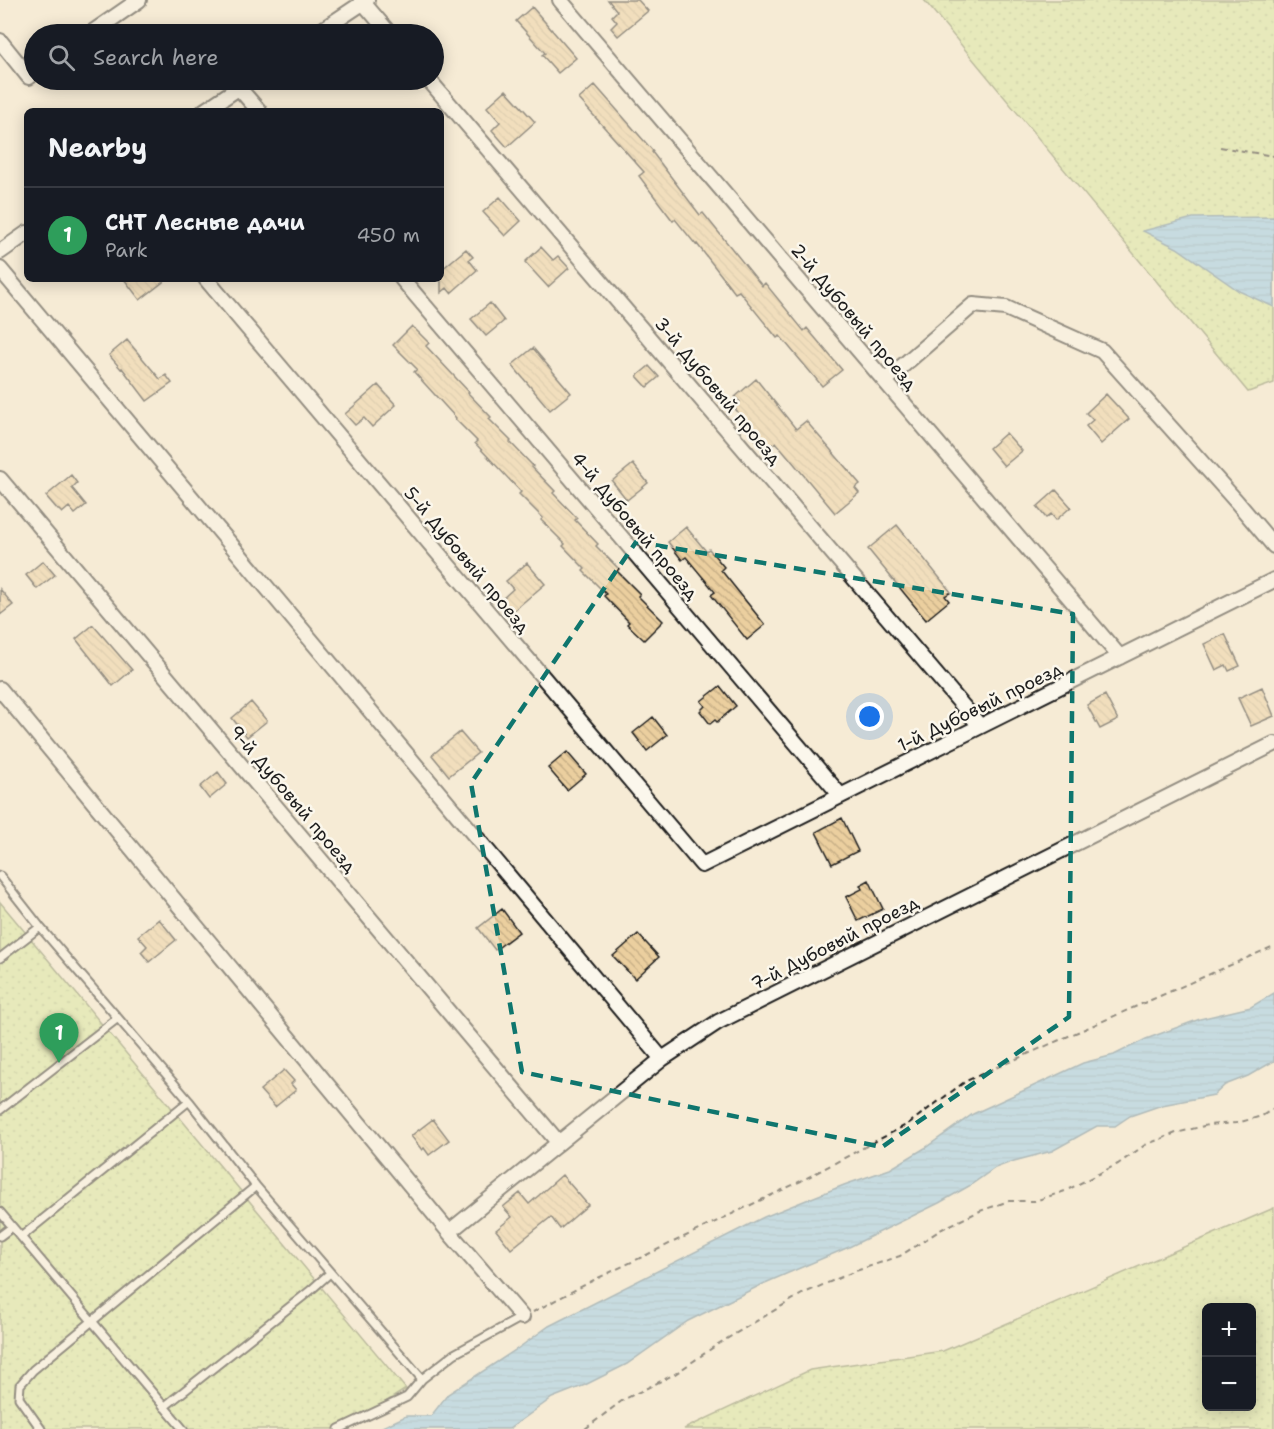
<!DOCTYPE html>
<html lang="en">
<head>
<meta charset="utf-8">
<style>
  :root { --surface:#171b24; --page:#242831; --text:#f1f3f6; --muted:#9ea1a6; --line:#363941; --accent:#c8321e }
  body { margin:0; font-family:"Shantell Sans",sans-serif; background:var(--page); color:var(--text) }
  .controls { position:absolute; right:18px; bottom:18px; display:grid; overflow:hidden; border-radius:9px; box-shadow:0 3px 15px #0003 }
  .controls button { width:54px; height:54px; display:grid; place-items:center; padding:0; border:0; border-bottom:2px solid var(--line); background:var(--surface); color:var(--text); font:30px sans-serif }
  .you { position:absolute; left:870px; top:717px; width:21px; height:21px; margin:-15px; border:4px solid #fff; border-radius:50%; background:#1a73e8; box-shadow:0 0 0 9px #1a73e833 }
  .badge { display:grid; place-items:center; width:39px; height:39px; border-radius:50%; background:var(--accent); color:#fff; font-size:20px; font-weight:700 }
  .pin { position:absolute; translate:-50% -50px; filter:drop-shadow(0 2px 3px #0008) }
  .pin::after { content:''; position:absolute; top:32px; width:21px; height:18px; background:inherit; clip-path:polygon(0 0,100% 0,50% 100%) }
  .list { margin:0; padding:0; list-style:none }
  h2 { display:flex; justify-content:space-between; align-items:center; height:78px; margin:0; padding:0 24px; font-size:26px }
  h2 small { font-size:20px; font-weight:400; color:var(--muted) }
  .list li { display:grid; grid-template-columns:39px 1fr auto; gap:18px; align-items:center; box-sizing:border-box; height:96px; padding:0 24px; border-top:2px solid var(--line) }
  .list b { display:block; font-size:22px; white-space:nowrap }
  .list p { margin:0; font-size:20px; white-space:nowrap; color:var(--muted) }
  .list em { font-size:20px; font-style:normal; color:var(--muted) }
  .icon { flex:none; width:33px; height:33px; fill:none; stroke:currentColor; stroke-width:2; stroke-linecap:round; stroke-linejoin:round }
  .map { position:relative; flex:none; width:1274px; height:1429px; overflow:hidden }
  .search { position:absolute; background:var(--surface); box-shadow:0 3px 15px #0003; left:24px; top:24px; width:420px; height:66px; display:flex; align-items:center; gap:15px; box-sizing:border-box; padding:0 21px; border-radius:33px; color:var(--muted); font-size:22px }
  .panel { position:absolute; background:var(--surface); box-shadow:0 3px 15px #0003; left:24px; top:108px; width:420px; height:174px; border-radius:9px }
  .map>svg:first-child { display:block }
  .green { fill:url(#green-dots); stroke:#78825c; stroke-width:1.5; fill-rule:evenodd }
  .water { fill:url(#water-rules); stroke:#608399; stroke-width:1.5 }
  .building { fill:url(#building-back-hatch); stroke:#1c1c1c; stroke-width:1.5 }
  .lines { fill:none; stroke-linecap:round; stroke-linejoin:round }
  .service-casing { stroke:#1c1c1c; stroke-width:11 }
  .minor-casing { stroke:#1c1c1c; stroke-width:18 }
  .path { stroke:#1c1c1c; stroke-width:2; stroke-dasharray:6 4.5; stroke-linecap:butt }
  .service { stroke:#fbf7ec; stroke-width:7 }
  .minor { stroke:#fbf7ec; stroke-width:14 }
  .marked { fill:none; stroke:#0f766e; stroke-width:4.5; stroke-dasharray:12 8; stroke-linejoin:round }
  .labels { text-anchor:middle; stroke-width:5; stroke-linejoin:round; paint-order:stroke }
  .street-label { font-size:18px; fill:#1c1c1c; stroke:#fbf7ec }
</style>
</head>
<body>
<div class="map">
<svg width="1274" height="1429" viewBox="0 0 1274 1429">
  <defs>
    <pattern id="green-dots" width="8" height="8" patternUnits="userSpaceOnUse" patternTransform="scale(1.5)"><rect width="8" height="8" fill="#d4e79b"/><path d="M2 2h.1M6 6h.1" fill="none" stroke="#b5c685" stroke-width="1.8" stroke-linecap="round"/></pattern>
    <pattern id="water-rules" width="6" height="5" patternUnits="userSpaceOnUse" patternTransform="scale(1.5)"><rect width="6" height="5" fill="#8ec8ed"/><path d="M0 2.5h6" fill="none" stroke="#7aabcb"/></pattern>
    <pattern id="building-back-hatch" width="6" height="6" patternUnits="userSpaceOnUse" patternTransform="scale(1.5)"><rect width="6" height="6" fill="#ebcf9f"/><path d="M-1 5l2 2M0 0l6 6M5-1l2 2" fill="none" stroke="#c9b188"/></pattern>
  </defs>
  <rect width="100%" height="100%" fill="#f6ebd5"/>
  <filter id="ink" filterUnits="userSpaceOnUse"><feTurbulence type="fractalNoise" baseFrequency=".0167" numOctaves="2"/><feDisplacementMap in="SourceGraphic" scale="12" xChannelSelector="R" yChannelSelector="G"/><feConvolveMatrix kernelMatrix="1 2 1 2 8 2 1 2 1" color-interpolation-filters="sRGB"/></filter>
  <g filter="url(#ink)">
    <path class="green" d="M 924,0 L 1274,0 L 1274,383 L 1248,392 Z
      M 0,902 L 406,1389 L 343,1429 L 0,1429 Z
      M 1274,1208 L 1274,1429 L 684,1429 L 810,1370 L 943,1351 ZM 1206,1308 L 1252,1308 L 1252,1406 L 1206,1406 Z"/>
    <path class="water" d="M 1274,217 L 1274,307 L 1239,291 L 1177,248 L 1143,231 L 1193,218 Z
      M 1274,993 L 1274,1061 L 1248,1076 L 1225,1085 L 1214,1095 L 1162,1105 L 1130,1116 L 1115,1126 L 1097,1126 L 1052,1151 L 1014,1161 L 995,1168 L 969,1186 L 939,1203 L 849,1247 L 765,1283 L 688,1321 L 627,1364 L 585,1385 L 552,1398 L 509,1429 L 378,1429 L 406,1416 L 431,1416 L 448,1394 L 517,1349 L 549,1326 L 764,1217 L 844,1185 L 890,1169 L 925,1148 L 973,1114 L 1083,1063 L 1114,1055 L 1146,1039 L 1200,1019 L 1251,1007 Z"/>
    <path class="building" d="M 608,0 L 638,0 L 648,11 L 618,36 L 611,28 L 617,22 L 612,16 L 617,11 Z
      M 532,7 L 576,58 L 558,73 L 542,55 L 545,53 L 516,21 Z
      M 595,85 L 653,151 L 652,152 L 700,215 L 703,213 L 762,286 L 765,283 L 804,331 L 807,328 L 842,370 L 822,386 L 780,336 L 777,338 L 739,291 L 735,293 L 697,244 L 696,245 L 675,219 L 673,221 L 660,204 L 639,176 L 644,172 L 579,99 Z
      M 506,90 L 535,122 L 507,147 L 492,130 L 500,122 L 487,107 Z
      M 500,197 L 521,221 L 505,236 L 483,212 Z
      M 541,247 L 553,260 L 558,256 L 569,268 L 548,287 L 525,262 Z
      M 466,249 L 473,257 L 469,260 L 477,270 L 451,293 L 447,288 L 441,293 L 441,270 Z
      M 124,279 L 167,279 L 140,300 Z
      M 490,303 L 504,321 L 486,336 L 471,319 Z
      M 412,326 L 429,343 L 426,346 L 469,392 L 468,393 L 491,417 L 489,419 L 511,441 L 510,442 L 533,466 L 532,467 L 555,491 L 553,493 L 577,518 L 575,520 L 598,544 L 596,546 L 619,569 L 617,571 L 640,594 L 638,596 L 663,621 L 644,640 L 627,624 L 629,622 L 604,596 L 606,594 L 583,571 L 585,569 L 563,546 L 565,544 L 541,520 L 543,518 L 519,494 L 521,492 L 475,443 L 477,441 L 455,419 L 456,418 L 414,372 L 417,369 L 393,345 Z
      M 127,340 L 160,379 L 166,375 L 172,383 L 147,401 L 122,368 L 121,369 L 109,355 Z
      M 533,348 L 571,393 L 550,410 L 512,365 Z
      M 649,366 L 659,377 L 647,387 L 637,376 Z
      M 756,379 L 796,429 L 806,421 L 860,484 L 855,488 L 859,493 L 835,513 L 776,442 L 765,451 L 738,417 L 740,415 L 734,407 L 740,402 L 735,397 Z
      M 378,385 L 396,405 L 372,427 L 364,418 L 355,425 L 345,414 Z
      M 1106,394 L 1129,419 L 1101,444 L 1086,426 L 1093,420 L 1086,413 Z
      M 1006,433 L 1022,451 L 1004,466 L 989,448 Z
      M 633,464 L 648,483 L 627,500 L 612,481 Z
      M 71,475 L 77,483 L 72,488 L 86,505 L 75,514 L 69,507 L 62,513 L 59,510 L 58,510 L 46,496 Z
      M 1056,490 L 1071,507 L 1056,520 L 1051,514 L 1046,518 L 1037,507 Z
      M 897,525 L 951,592 L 945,596 L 949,601 L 926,620 L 868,549 Z
      M 686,527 L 706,551 L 709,549 L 724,567 L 721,570 L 765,625 L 747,640 L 711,595 L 715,592 L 686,557 L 682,560 L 668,542 Z
      M 43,561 L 55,575 L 37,589 L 26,575 Z
      M 527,563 L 545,584 L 512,612 L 502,599 L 513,589 L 506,581 Z
      M 0,589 L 13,605 L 0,615 Z
      M 93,625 L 132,670 L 113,686 L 76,639 Z
      M 1225,634 L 1240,666 L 1229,671 L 1226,665 L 1216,670 L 1204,644 Z
      M 720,686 L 736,706 L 717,722 L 715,720 L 710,724 L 700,711 L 705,706 L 701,701 Z
      M 1262,687 L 1274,716 L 1251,726 L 1238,698 Z
      M 1105,695 L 1118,720 L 1100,729 L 1087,705 Z
      M 251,702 L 267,721 L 247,737 L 232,718 Z
      M 653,717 L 667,735 L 647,751 L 633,733 Z
      M 460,732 L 478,753 L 449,776 L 432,755 Z
      M 567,752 L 586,774 L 567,790 L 548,768 Z
      M 218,772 L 227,784 L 209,799 L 200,787 Z
      M 842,818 L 858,851 L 832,864 L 816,832 Z
      M 869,880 L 883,909 L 858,921 L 846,897 L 862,889 L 860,885 Z
      M 502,909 L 519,932 L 495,950 L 478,928 Z
      M 159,919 L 176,940 L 149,962 L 141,952 L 147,946 L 138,936 Z
      M 638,934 L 659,957 L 635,979 L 613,956 Z
      M 284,1070 L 294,1081 L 291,1084 L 296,1090 L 275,1107 L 260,1090 Z
      M 433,1119 L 449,1140 L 429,1155 L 424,1148 L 422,1150 L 411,1136 Z
      M 562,1175 L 588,1205 L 560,1229 L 551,1217 L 511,1249 L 496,1230 L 512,1217 L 503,1207 L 520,1193 L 529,1204 Z"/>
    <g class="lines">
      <g class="service-casing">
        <path id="service" d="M 0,876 L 40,927 L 189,1101 L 256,1186 L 422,1379
          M 0,958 L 40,927
          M 0,1110 L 118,1018
          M 0,1212 L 183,1429
          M 0,1236 L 12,1227
          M 21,1237 L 189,1101
          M 164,1407 L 311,1290 L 330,1273
          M 41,1429 L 19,1398 L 20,1385 L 33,1370 L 256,1186
          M 339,1429 L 407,1397 L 422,1379 L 454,1354 L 522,1317"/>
      </g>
      <g class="minor-casing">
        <path id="minor" d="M 361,0 L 390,34
          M 560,0 L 1120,657
          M 90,34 L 139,0
          M 316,34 L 367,0
          M 0,41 L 29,77 L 34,73
          M 429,80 L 980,726
          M 238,87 L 259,111
          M 204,111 L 250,80
          M 0,252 L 27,233
          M 0,269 L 662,1059
          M 206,279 L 702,865 L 1274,580
          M 402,279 L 841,796
          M 885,381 L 973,305 L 1006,308 L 1102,351 L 1237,502 L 1274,546
          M 0,479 L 558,1142
          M 0,689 L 449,1232 L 522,1317
          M 449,1232 L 662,1059 L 718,1022 L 1274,744"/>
      </g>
      <path class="path" d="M 1220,147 L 1274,156
        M 533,1312 L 594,1280 L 801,1181 L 908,1124 L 966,1081 L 1274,946
        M 585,1429 L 623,1400 L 675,1374 L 718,1344 L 802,1294 L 853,1272 L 900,1256 L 942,1229 L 980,1211 L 1009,1201 L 1035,1201 L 1065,1191 L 1118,1164 L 1145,1145 L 1176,1133 L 1208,1125 L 1237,1123 L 1262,1116 L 1274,1108"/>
      <use href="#service" class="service"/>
      <use href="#minor" class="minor"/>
    </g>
  </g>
  <path d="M0 0H1274V1429H0ZM 636,542 L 1073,614 L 1069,1017 L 882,1147 L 522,1072 L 471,783 Z" fill="#f6ebd5" fill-opacity=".55" fill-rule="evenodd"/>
  <path class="marked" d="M 636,542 L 1073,614 L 1069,1017 L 882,1147 L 522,1072 L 471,783 Z"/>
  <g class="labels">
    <g class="street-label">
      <text transform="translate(854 317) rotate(50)" y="6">2-й Дубовый проезд</text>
      <text transform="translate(718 391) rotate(50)" y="6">3-й Дубовый проезд</text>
      <text transform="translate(635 526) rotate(50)" y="6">4-й Дубовый проезд</text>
      <text transform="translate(467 560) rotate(50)" y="6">5-й Дубовый проезд</text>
      <text transform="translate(980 707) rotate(-26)" y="6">1-й Дубовый проезд</text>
      <text transform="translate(293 799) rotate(50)" y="6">9-й Дубовый проезд</text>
      <text transform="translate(835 943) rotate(-27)" y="6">7-й Дубовый проезд</text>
    </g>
  </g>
</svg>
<div class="controls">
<button>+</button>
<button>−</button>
</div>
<div class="you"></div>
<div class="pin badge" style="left:59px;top:1063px;background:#2e9e5b">1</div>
<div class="search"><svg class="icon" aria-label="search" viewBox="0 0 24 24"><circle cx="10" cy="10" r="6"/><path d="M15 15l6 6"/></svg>Search here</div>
<section class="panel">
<h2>Nearby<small></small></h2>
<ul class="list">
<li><span class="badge" style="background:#2e9e5b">1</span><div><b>СНТ Лесные дачи</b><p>Park</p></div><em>450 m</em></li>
</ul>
</section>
</div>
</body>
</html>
